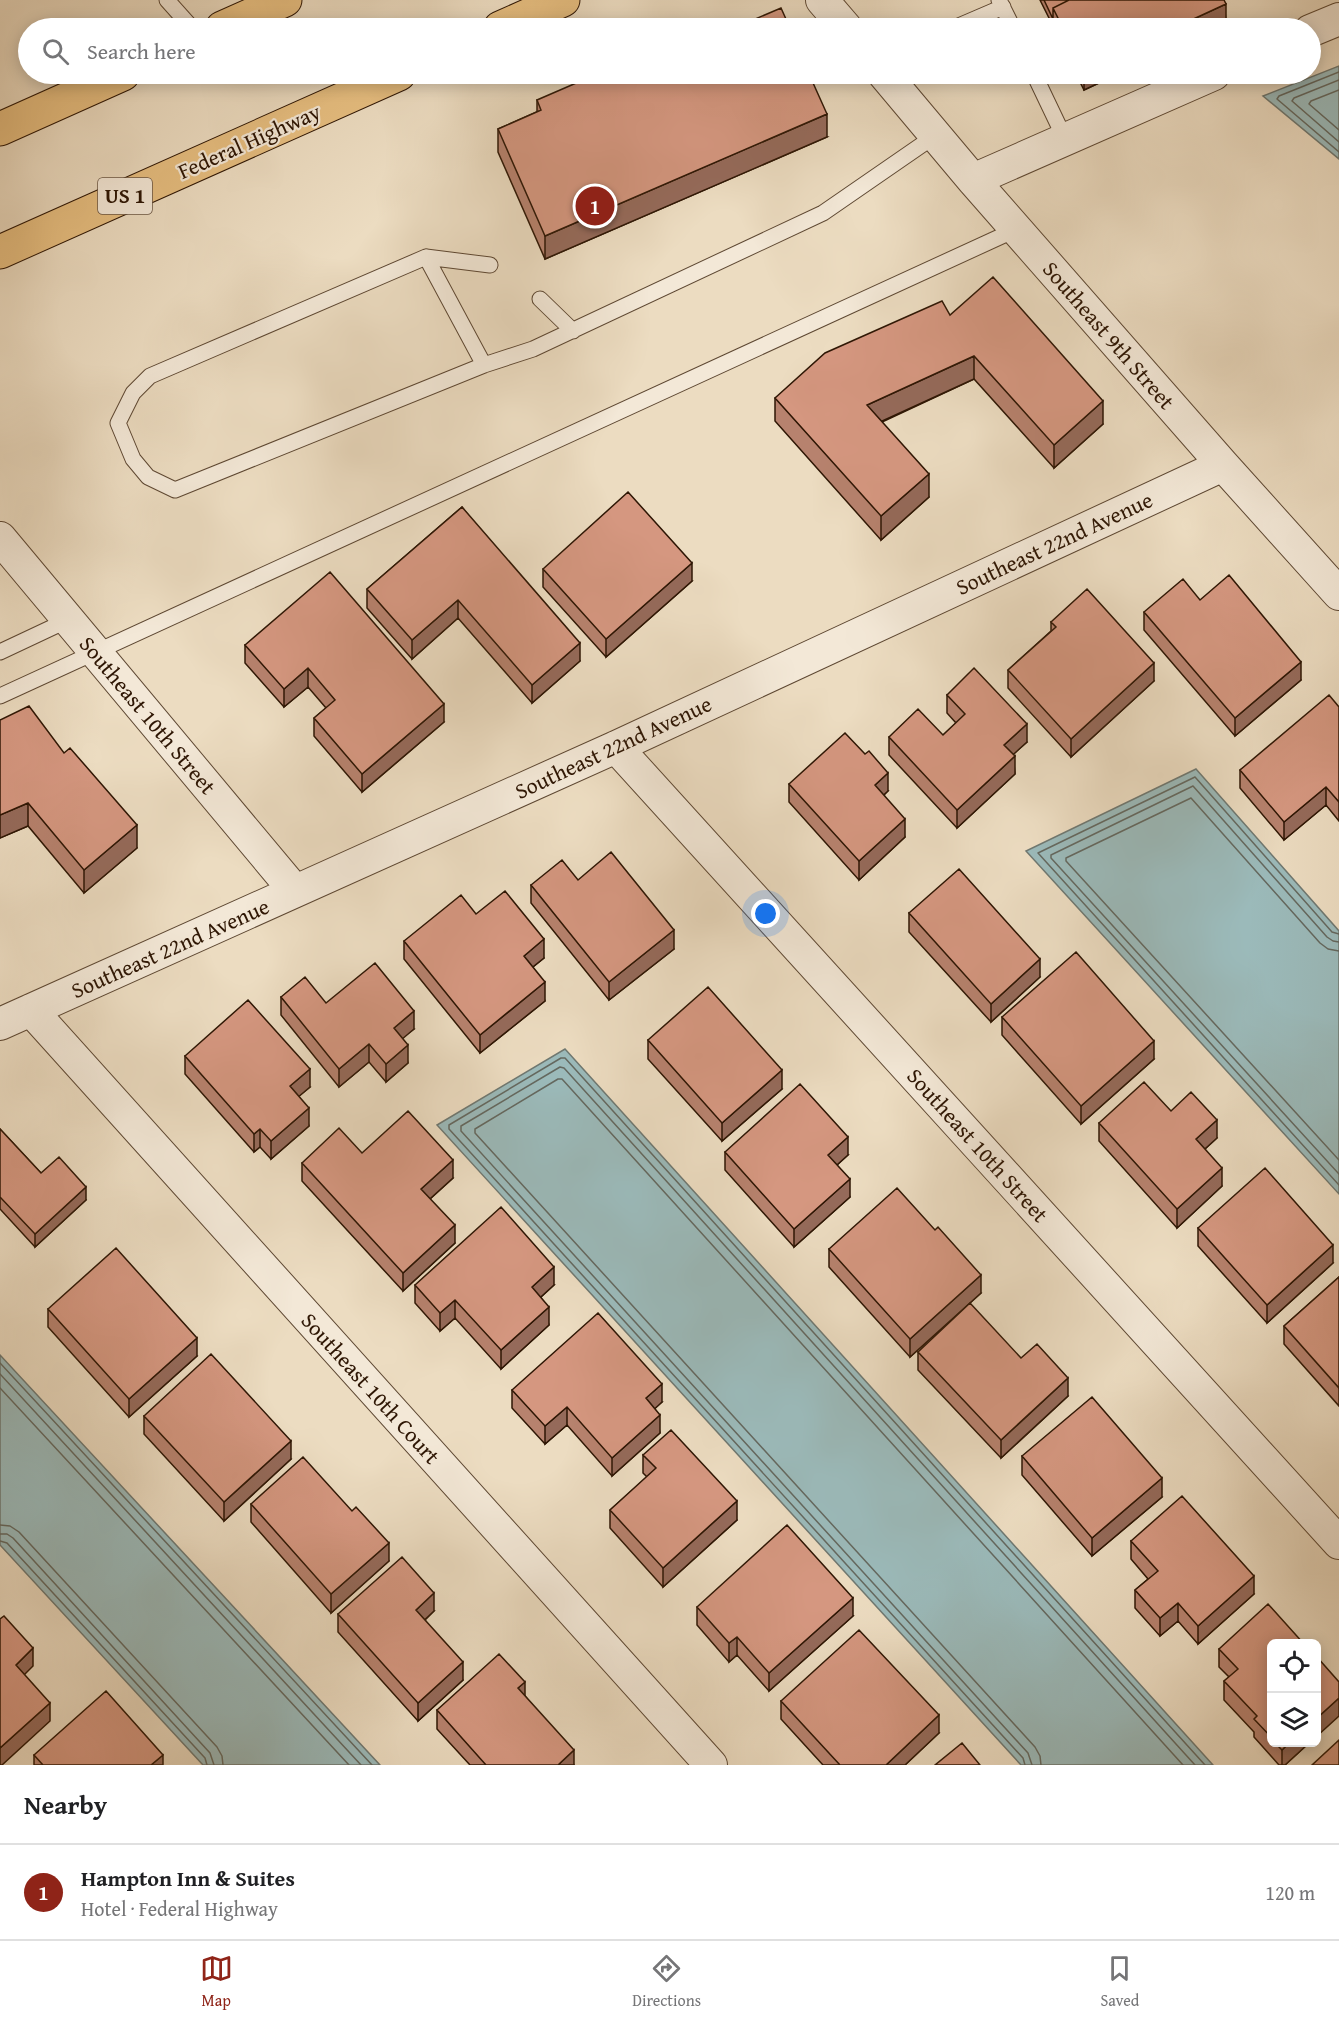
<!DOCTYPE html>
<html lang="en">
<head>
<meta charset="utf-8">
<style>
  :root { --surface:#fff; --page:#f2f2f2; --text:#202124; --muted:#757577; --line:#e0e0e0; --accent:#8f2418 }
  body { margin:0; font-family:"Gentium Book Plus",serif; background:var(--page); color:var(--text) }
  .controls { position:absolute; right:18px; bottom:18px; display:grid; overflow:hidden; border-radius:9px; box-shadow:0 3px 15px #0003 }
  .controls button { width:54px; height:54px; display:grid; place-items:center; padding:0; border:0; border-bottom:2px solid var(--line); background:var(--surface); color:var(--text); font:30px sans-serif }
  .you { position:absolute; left:766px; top:914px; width:21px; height:21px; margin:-15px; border:4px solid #fff; border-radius:50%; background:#1a73e8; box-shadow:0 0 0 9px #1a73e833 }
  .badge { display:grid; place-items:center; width:39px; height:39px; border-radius:50%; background:var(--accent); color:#fff; font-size:20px; font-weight:700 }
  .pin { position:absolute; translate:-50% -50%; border:3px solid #fff; box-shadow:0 2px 6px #0006 }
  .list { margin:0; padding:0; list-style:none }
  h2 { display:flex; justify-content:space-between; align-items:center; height:78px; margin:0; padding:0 24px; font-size:26px }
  h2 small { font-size:20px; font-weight:400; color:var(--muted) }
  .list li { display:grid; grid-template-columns:39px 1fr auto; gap:18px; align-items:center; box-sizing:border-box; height:96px; padding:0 24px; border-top:2px solid var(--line) }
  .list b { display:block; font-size:22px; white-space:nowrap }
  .list p { margin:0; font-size:20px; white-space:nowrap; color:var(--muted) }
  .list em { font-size:20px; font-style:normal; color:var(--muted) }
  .icon { flex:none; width:33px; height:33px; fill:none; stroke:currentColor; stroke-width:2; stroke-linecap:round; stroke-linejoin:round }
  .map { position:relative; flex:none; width:1339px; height:1765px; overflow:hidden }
  .search { position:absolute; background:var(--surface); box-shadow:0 3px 15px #0003; left:18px; right:18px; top:18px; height:66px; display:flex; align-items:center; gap:15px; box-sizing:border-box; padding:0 21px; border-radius:33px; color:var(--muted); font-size:22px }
  .sheet { height:174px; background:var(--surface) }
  nav { display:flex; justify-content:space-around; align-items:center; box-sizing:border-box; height:84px; border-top:2px solid var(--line); background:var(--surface); font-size:16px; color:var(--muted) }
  nav a { display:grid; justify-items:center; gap:3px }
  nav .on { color:var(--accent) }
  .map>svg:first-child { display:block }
  .water { fill:#9bbaba; stroke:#6f7871; stroke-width:1.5 }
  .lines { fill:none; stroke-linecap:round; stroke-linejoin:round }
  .shore { stroke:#64685f; stroke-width:1.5 }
  .lane-casing { stroke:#5e4833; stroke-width:17 }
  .street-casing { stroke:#5e4833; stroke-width:34 }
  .primary-casing { stroke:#2e1604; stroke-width:35 }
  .lane { stroke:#f3e8d7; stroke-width:15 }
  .street { stroke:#f3e8d7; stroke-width:32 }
  .primary { stroke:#e6be80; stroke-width:33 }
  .wall { fill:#b7826e; stroke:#2e1604; stroke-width:1.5 }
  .shaded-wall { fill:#956a5a; stroke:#2e1604; stroke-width:1.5 }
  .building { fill:#d59780; stroke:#2e1604; stroke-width:1.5 }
  .labels { text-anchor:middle; stroke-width:4.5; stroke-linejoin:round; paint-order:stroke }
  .shield { fill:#f3e8d7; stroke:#695543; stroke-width:1.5 }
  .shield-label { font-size:21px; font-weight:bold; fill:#2e1604 }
  .street-label { font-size:22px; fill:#2e1604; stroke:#f3e8d7 }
</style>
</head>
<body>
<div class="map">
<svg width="1339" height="1765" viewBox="0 0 1339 1765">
  <rect width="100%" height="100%" fill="#ecdcc1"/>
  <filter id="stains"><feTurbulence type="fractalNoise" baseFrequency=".00333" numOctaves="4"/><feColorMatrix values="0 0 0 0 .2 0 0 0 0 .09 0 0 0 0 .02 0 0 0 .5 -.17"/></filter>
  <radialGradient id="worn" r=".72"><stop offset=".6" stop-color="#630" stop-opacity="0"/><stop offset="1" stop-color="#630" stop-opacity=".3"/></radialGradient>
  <path class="water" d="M 1339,66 L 1339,159 L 1263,96 Z
    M 1196,769 L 1339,931 L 1339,1194 L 1026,851 Z
    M 565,1049 L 1213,1765 L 1021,1765 L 437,1125 Z
    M 0,1355 L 380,1765 L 203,1765 L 0,1545 Z"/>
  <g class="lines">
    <path class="shore" d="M 1339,72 L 1279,96 L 1277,99 L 1339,152
      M 1339,80 L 1294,98 L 1292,101 L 1339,142
      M 1339,90 L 1311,101 L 1309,104 L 1339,130
      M 1339,934 L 1332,932 L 1195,777 L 1038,853 L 1339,1185
      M 1339,942 L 1333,941 L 1327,937 L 1193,786 L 1051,855 L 1051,858 L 1339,1174
      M 1339,951 L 1328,949 L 1320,943 L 1191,798 L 1066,858 L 1066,861 L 1339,1160
      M 0,1363 L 372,1765
      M 0,1374 L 361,1765
      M 0,1388 L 349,1765
      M 0,1525 L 10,1526 L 19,1532 L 217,1747 L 222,1756 L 223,1765
      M 0,1534 L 7,1534 L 13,1538 L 210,1753 L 214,1765
      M 0,1541 L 7,1543 L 205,1758 L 207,1765
      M 1025,1765 L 1023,1758 L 449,1129 L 449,1125 L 561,1058 L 565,1058 L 1205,1765
      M 1032,1765 L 1028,1753 L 461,1131 L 461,1126 L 560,1067 L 564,1068 L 1195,1765
      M 1041,1765 L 1040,1756 L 1035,1747 L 475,1133 L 475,1129 L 558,1079 L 562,1079 L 1183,1765"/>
    <g class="lane-casing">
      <path id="lane" d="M 167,0 L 192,28
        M 999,0 L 1013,28
        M 954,28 L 1003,7
        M 1034,74 L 1065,139
        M 426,257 L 484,365
        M 490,265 L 426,257 L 150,376 L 133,393 L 118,423 L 133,459 L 148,477 L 175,490 L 484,365 L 533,349 L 823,213 L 936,135
        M 540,299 L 573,331
        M 0,652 L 68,620
        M 0,696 L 1017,229"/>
    </g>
    <g class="street-casing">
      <path id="street" d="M 822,0 L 846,28
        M 1310,31 L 1339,19
        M 884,74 L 973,180 L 1223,465 L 1339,594
        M 973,180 L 1214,74
        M 0,538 L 295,891
        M 616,747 L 1339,1543
        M 31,1010 L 711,1765
        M 0,1024 L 616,747 L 1223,465"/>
    </g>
    <g class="primary-casing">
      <path id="primary" d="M 222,28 L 285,0
        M 500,28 L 563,0
        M 0,129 L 123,74
        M 0,252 L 399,74"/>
    </g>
    <use href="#lane" class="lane"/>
    <use href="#street" class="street"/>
    <use href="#primary" class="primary"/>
  </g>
  <path class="wall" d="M 1040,0 L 1224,0 L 1226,22 L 1212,28 L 1054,28 Z
    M 1076,74 L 1118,74 L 1084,90 Z
    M 537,100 L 827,137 L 545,259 L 498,152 L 498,129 L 537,112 Z
    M 950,315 L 1103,424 L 1054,468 L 974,379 L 882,422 L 929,497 L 881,540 L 775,421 L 775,398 Z
    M 462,507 L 580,661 L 532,703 L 458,618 L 412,659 L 367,608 L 367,589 Z
    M 543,569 L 692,581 L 606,657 L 543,587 Z
    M 1200,600 L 1301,680 L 1235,736 L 1144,630 L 1144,612 Z
    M 1051,622 L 1154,681 L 1071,757 L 1008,688 L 1008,670 L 1051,631 Z
    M 245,645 L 444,722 L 362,792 L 314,736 L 314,718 L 326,708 L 308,687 L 284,707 L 245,663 Z
    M 947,695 L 1027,742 L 1013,754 L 1015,774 L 957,828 L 889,755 L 889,737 L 943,735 L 956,723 L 947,713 Z
    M 1339,707 L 1339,821 L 1326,805 L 1284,840 L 1240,788 L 1240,770 Z
    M 0,720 L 64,753 L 137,848 L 84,893 L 28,826 L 0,838 Z
    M 789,784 L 888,791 L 884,795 L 905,837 L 859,880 L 789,802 Z
    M 578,880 L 674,949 L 609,1000 L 531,903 L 531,885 Z
    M 909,913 L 1040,977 L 991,1022 L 909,932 Z
    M 476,914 L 544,958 L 533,967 L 545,1001 L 480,1053 L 404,959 L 404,941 Z
    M 281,997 L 414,1029 L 402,1038 L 408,1063 L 386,1082 L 369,1062 L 339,1087 L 281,1015 Z
    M 1002,1017 L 1154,1059 L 1081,1124 L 1002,1035 Z
    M 648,1040 L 782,1089 L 722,1141 L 648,1059 Z
    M 185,1056 L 310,1087 L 299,1096 L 309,1126 L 271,1159 L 260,1147 L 254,1152 L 185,1074 Z
    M 1171,1111 L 1217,1138 L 1205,1149 L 1222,1186 L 1177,1228 L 1099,1141 L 1099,1123 Z
    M 0,1129 L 41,1173 L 86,1200 L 35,1247 L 0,1209 Z
    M 725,1152 L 848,1155 L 837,1165 L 850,1197 L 794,1247 L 725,1170 Z
    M 362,1153 L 453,1178 L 430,1199 L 455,1243 L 403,1291 L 302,1181 L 302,1163 Z
    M 1198,1228 L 1333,1263 L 1267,1323 L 1198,1246 Z
    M 829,1249 L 981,1293 L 910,1357 L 829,1267 Z
    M 1339,1277 L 1339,1406 L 1284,1344 L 1284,1326 Z
    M 415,1285 L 554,1285 L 541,1297 L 549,1325 L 501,1369 L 455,1318 L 440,1331 L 415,1303 Z
    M 48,1309 L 197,1356 L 129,1417 L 48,1327 Z
    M 918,1352 L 1068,1396 L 1001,1458 L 918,1370 Z
    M 512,1390 L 662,1402 L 655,1408 L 660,1433 L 612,1476 L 567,1425 L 545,1444 L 512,1408 Z
    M 144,1416 L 291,1459 L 224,1521 L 144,1434 Z
    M 643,1455 L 737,1520 L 663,1587 L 610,1528 L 610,1510 L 647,1477 L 643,1473 Z
    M 1022,1456 L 1162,1497 L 1092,1556 L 1022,1475 Z
    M 251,1504 L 352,1511 L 389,1561 L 331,1613 L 251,1522 Z
    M 1131,1541 L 1254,1594 L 1198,1644 L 1178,1621 L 1160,1636 L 1135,1608 L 1135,1590 L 1148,1579 L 1131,1559 Z
    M 697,1607 L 853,1616 L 769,1691 L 737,1655 L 729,1662 L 697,1625 Z
    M 434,1611 L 425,1620 L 463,1680 L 418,1721 L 338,1632 L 338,1614 Z
    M 1272,1644 L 1272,1743 L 1309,1743 L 1285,1765 L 1279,1765 L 1254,1737 L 1254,1732 L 1224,1700 L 1224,1681 L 1229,1677 L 1219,1667 L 1219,1649 Z
    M 525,1696 L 574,1765 L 470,1765 L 437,1729 L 437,1710 Z
    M 781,1701 L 939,1733 L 905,1765 L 823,1765 L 781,1719 Z
    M 34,1755 L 163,1765 L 34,1765 Z"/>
  <path class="shaded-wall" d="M 1226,4 L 1226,22 L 1212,28 L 1174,28 Z
    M 1084,74 L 1118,74 L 1084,90 Z
    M 827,114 L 827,137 L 545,259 L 545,236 Z
    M 974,356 L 974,379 L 867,428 L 867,405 Z
    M 1103,401 L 1103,424 L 1054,468 L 1054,445 Z
    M 929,474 L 929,497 L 881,540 L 881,516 Z
    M 692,563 L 692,581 L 606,657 L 606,639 Z
    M 458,600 L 458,618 L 412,659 L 412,640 Z
    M 580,643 L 580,661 L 532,703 L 532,685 Z
    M 1301,662 L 1301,680 L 1235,736 L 1235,718 Z
    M 1154,663 L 1154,681 L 1071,757 L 1071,739 Z
    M 308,668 L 308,687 L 284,707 L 284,689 Z
    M 444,704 L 444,722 L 362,792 L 362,774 Z
    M 1027,724 L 1027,742 L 1004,763 L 1004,745 Z
    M 1015,756 L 1015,774 L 957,828 L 957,810 Z
    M 888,773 L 888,791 L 875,803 L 875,785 Z
    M 1326,787 L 1326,805 L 1284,840 L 1284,822 Z
    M 28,803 L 28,826 L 0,838 L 0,815 Z
    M 905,819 L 905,837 L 859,880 L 859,861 Z
    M 137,825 L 137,848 L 84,893 L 84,870 Z
    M 674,930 L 674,949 L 609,1000 L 609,982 Z
    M 544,939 L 544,958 L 524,974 L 524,956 Z
    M 1040,959 L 1040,977 L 991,1022 L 991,1004 Z
    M 545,982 L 545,1001 L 480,1053 L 480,1035 Z
    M 414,1011 L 414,1029 L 394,1046 L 394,1028 Z
    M 1154,1041 L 1154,1059 L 1081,1124 L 1081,1106 Z
    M 369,1044 L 369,1062 L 339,1087 L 339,1069 Z
    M 408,1045 L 408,1063 L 386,1082 L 386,1064 Z
    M 310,1069 L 310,1087 L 290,1104 L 290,1086 Z
    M 782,1070 L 782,1089 L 722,1141 L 722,1123 Z
    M 309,1108 L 309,1126 L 271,1159 L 271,1141 Z
    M 1217,1120 L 1217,1138 L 1196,1157 L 1196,1139 Z
    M 260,1129 L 260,1147 L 254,1152 L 254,1134 Z
    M 848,1137 L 848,1155 L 828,1173 L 828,1155 Z
    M 453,1160 L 453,1178 L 421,1207 L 421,1189 Z
    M 1222,1168 L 1222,1186 L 1177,1228 L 1177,1209 Z
    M 850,1179 L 850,1197 L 794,1247 L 794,1229 Z
    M 86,1187 L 86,1200 L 35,1247 L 35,1234 Z
    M 455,1225 L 455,1243 L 403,1291 L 403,1273 Z
    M 1333,1245 L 1333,1263 L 1267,1323 L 1267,1305 Z
    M 554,1267 L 554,1285 L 532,1305 L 532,1287 Z
    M 981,1275 L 981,1293 L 910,1357 L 910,1339 Z
    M 455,1300 L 455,1318 L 440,1331 L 440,1313 Z
    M 549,1307 L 549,1325 L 501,1369 L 501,1350 Z
    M 197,1338 L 197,1356 L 129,1417 L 129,1399 Z
    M 1068,1378 L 1068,1396 L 1001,1458 L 1001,1440 Z
    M 662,1384 L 662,1402 L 646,1417 L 646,1398 Z
    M 567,1407 L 567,1425 L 545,1444 L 545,1426 Z
    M 660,1415 L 660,1433 L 612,1476 L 612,1458 Z
    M 291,1441 L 291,1459 L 224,1521 L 224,1502 Z
    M 1162,1478 L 1162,1497 L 1092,1556 L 1092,1538 Z
    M 737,1501 L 737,1520 L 663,1587 L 663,1568 Z
    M 389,1543 L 389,1561 L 331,1613 L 331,1594 Z
    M 1254,1576 L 1254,1594 L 1198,1644 L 1198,1626 Z
    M 434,1593 L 434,1611 L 416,1628 L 416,1610 Z
    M 853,1598 L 853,1616 L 769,1691 L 769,1673 Z
    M 1178,1603 L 1178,1621 L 1160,1636 L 1160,1618 Z
    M 737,1637 L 737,1655 L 729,1662 L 729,1643 Z
    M 33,1648 L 33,1666 L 16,1683 L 16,1665 Z
    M 463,1662 L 463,1680 L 418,1721 L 418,1703 Z
    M 525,1682 L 525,1700 L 518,1688 Z
    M 1339,1698 L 1339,1716 L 1317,1736 L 1317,1718 Z
    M 50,1703 L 50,1721 L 2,1765 L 0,1765 L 0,1748 Z
    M 939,1715 L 939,1733 L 905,1765 L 886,1765 Z
    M 1289,1743 L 1309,1743 L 1285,1765 L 1282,1765 L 1282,1750 Z
    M 574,1750 L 574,1765 L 558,1765 Z
    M 163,1755 L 163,1765 L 151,1765 Z"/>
  <path class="building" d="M 1044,0 L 1069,0 L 1053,8 L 1053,19 Z
    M 1069,0 L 1224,0 L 1226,4 L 1174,28 L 1063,28 L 1053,8 Z
    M 781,8 L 790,28 L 734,28 Z
    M 713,23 L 718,28 L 700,28 Z
    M 597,74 L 809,74 L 827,114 L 545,236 L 498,129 L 541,110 L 537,100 Z
    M 993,277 L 1103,401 L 1054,445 L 974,356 L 867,405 L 929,474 L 881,516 L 775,398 L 825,353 L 942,301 L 950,315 Z
    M 628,492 L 692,563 L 606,639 L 543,569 Z
    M 462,507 L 580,643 L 532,685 L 458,600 L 412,640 L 367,589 Z
    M 330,572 L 444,704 L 362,774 L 314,718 L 335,700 L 308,668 L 284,689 L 245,645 Z
    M 1229,575 L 1301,662 L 1235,718 L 1144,612 L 1183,579 L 1200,600 Z
    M 1087,589 L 1154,663 L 1071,739 L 1008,670 L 1056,627 L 1051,622 Z
    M 974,668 L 1027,724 L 1004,745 L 1015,756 L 957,810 L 889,737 L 918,709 L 943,735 L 965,714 L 947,695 Z
    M 1329,695 L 1339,707 L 1339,802 L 1326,787 L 1284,822 L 1240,770 Z
    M 29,706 L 64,753 L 70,748 L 137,825 L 84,870 L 28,803 L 0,815 L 0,720 Z
    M 845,733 L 865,754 L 869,751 L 888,773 L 875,785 L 905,819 L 859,861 L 789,784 Z
    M 611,852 L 674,930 L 609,982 L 531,885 L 562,860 L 578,880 Z
    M 959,869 L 1040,959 L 991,1004 L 909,913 Z
    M 505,891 L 544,939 L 524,956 L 545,982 L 480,1035 L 404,941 L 461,895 L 476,914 Z
    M 1076,952 L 1154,1041 L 1081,1106 L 1002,1017 Z
    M 375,963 L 414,1011 L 394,1028 L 408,1045 L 386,1064 L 369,1044 L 339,1069 L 281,997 L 305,977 L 326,1003 Z
    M 708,987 L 782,1070 L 722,1123 L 648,1040 Z
    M 248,1000 L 310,1069 L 290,1086 L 309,1108 L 271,1141 L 260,1129 L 254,1134 L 185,1056 Z
    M 1144,1082 L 1171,1111 L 1191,1092 L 1217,1120 L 1196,1139 L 1222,1168 L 1177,1209 L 1099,1123 Z
    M 800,1084 L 848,1137 L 828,1155 L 850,1179 L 794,1229 L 725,1152 Z
    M 408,1111 L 453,1160 L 421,1189 L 455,1225 L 403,1273 L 302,1163 L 339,1128 L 362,1153 Z
    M 0,1129 L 41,1173 L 59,1157 L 86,1187 L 35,1234 L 0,1197 Z
    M 1265,1168 L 1333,1245 L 1267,1305 L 1198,1228 Z
    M 897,1188 L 935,1230 L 938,1227 L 981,1275 L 910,1339 L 829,1249 Z
    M 501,1207 L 554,1267 L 532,1287 L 549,1307 L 501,1350 L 455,1300 L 440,1313 L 415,1285 Z
    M 116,1248 L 197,1338 L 129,1399 L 48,1309 Z
    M 1339,1277 L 1339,1388 L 1284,1326 Z
    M 970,1303 L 1021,1358 L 1037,1344 L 1068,1378 L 1001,1440 L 918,1352 Z
    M 598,1313 L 662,1384 L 646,1398 L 660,1415 L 612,1458 L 567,1407 L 545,1426 L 512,1390 Z
    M 211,1354 L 291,1441 L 224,1502 L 144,1416 Z
    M 1092,1397 L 1162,1478 L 1092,1538 L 1022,1456 Z
    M 671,1430 L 737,1501 L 663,1568 L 610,1510 L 656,1468 L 643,1455 Z
    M 303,1457 L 352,1511 L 356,1507 L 389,1543 L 331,1594 L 251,1504 Z
    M 1182,1496 L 1254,1576 L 1198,1626 L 1178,1603 L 1160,1618 L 1135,1590 L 1158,1571 L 1131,1541 Z
    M 787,1525 L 853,1598 L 769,1673 L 737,1637 L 729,1643 L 697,1607 Z
    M 402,1557 L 434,1593 L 416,1610 L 463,1662 L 418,1703 L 338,1614 Z
    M 1268,1604 L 1304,1644 L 1272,1644 L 1272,1738 L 1254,1719 L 1257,1716 L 1224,1681 L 1238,1669 L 1219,1649 Z
    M 4,1616 L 33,1648 L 16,1665 L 50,1703 L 0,1748 L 0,1619 Z
    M 859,1630 L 939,1715 L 886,1765 L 840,1765 L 781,1701 Z
    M 499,1654 L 525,1682 L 518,1688 L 574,1750 L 558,1765 L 486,1765 L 437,1710 Z
    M 1317,1657 L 1339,1682 L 1339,1698 L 1317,1718 Z
    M 106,1691 L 163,1755 L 151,1765 L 43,1765 L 34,1755 Z
    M 1339,1740 L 1339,1765 L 1312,1765 Z
    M 962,1743 L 980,1765 L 935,1765 Z
    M 1275,1743 L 1289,1743 L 1282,1750 Z"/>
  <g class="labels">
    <rect class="shield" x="98" y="178" width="54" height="36" rx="4.5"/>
    <g class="shield-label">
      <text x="125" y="203">US 1</text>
    </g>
    <g class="street-label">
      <text transform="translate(249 141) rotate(-24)" y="8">Federal Highway</text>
      <text transform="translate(1109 335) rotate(49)" y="8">Southeast 9th Street</text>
      <text transform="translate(1054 543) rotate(-25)" y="8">Southeast 22nd Avenue</text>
      <text transform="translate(148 715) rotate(50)" y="8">Southeast 10th Street</text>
      <text transform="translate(613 747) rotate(-25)" y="8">Southeast 22nd Avenue</text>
      <text transform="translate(170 948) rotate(-24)" y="8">Southeast 22nd Avenue</text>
      <text transform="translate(978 1145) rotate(48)" y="8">Southeast 10th Street</text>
      <text transform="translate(371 1388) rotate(48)" y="8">Southeast 10th Court</text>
    </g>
  </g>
  <rect width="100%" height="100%" filter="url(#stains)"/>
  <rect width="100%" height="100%" fill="url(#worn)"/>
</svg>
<div class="controls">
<button><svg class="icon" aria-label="locate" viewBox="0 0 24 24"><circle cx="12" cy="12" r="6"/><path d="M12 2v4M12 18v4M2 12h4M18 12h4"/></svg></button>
<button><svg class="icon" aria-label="layers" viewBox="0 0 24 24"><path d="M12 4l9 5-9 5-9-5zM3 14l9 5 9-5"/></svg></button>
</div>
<div class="you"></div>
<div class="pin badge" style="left:595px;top:206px">1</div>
<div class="search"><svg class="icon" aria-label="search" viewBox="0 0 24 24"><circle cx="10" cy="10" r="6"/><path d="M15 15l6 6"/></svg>Search here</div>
</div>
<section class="sheet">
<h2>Nearby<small></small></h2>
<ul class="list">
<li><span class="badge">1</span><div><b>Hampton Inn &amp; Suites</b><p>Hotel · Federal Highway</p></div><em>120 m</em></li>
</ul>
</section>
<nav>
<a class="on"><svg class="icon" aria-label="map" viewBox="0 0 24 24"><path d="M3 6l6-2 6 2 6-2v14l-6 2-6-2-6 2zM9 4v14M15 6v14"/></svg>Map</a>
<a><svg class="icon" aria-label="directions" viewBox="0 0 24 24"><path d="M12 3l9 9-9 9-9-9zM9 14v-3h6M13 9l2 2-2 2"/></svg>Directions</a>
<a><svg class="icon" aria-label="saved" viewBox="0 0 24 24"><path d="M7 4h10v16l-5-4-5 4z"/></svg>Saved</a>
</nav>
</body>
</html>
